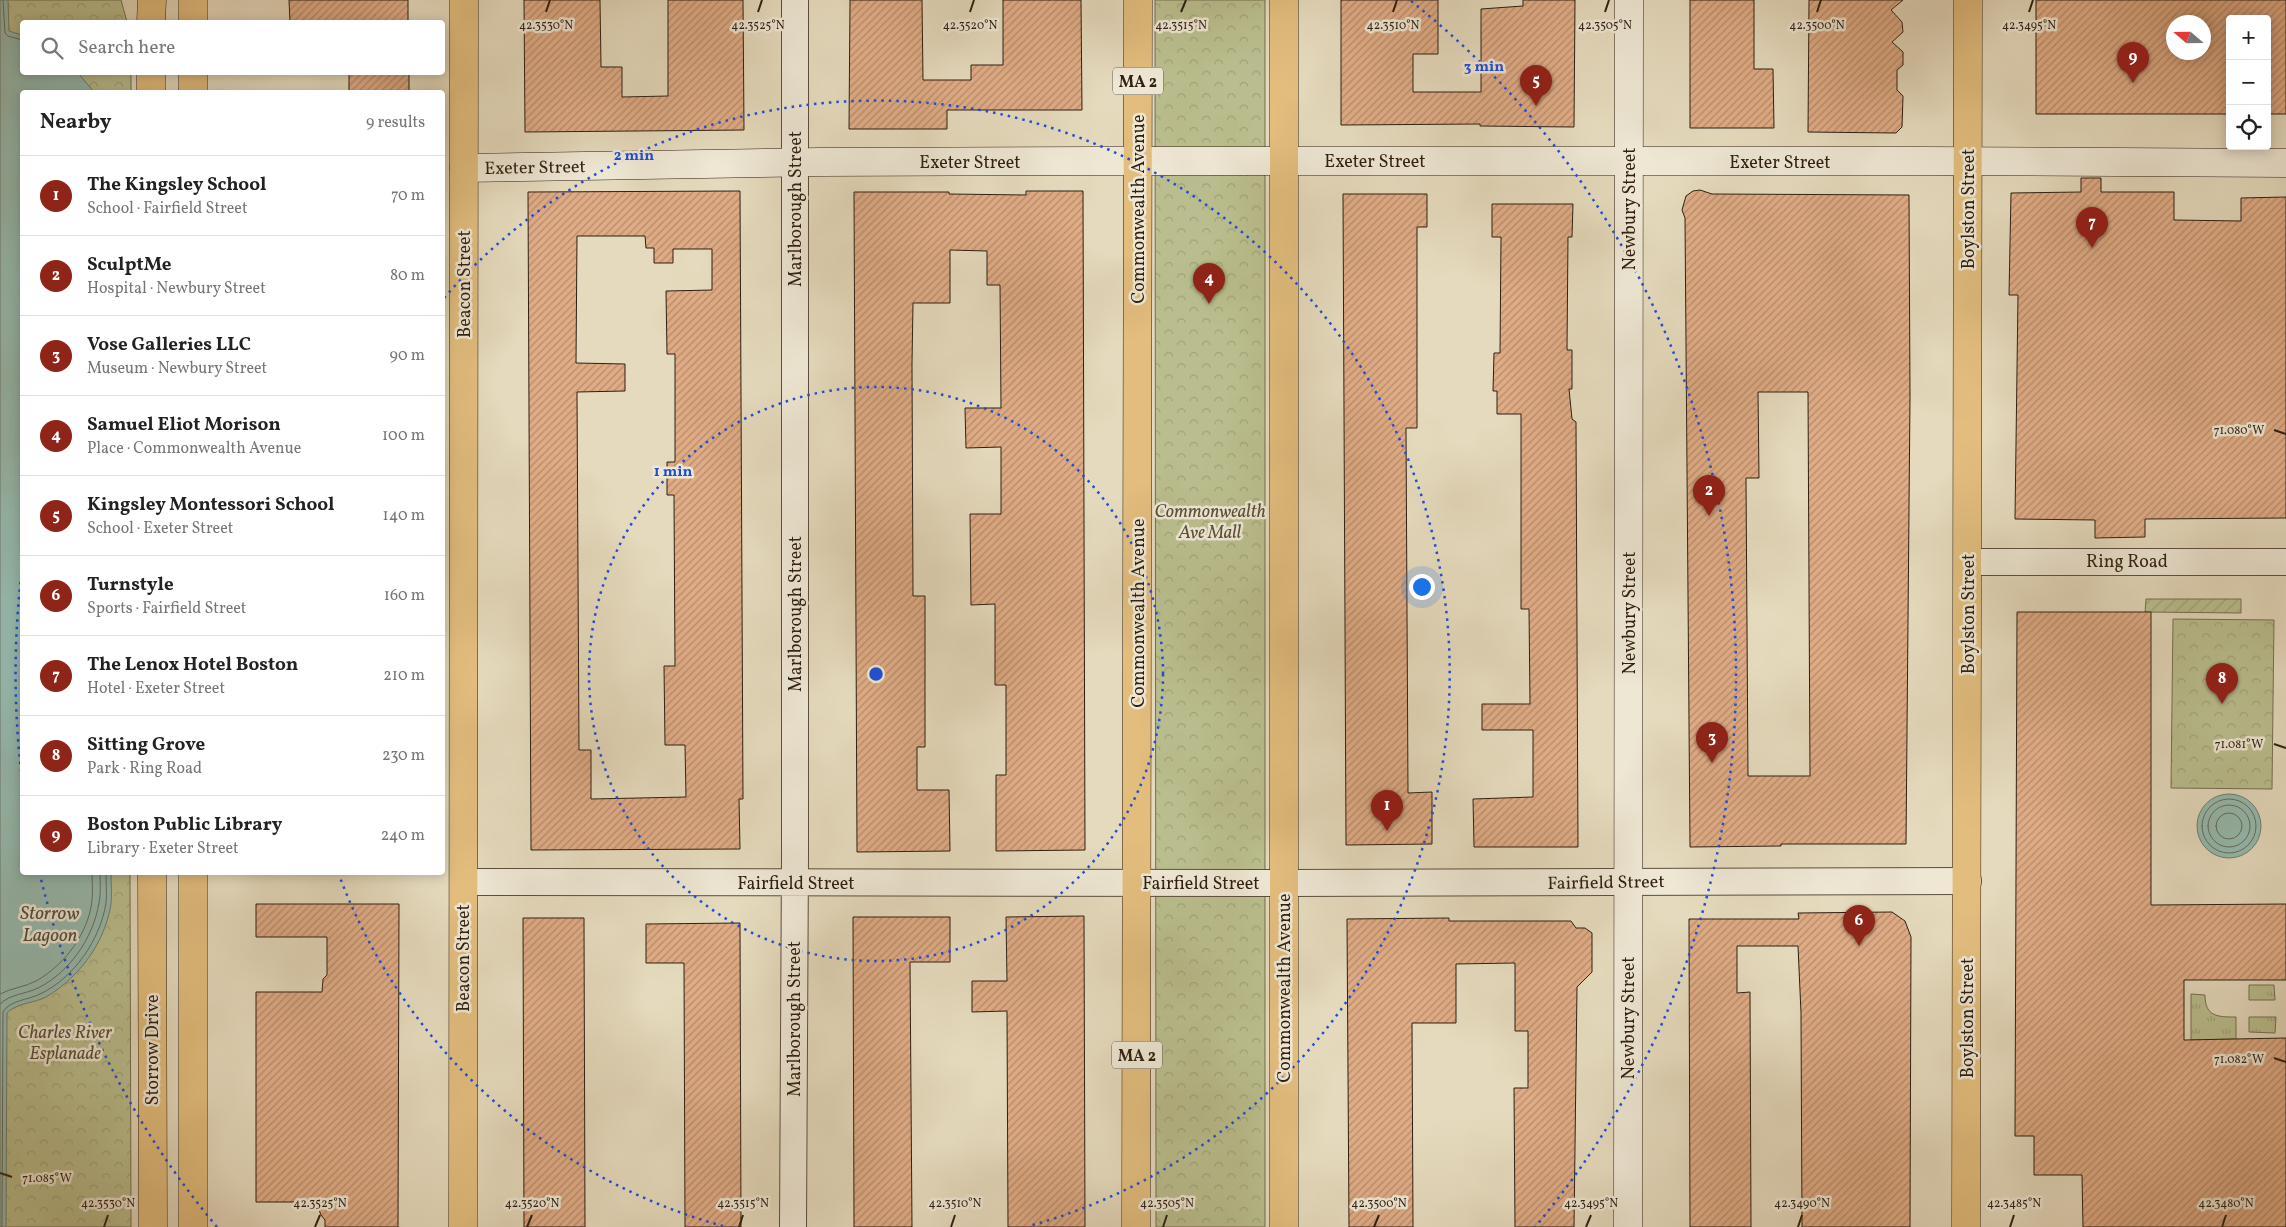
<!DOCTYPE html>
<html lang="en">
<head>
<meta charset="utf-8">
<style>
  :root { --surface:#fff; --page:#f6f6f6; --text:#222; --muted:#767676; --line:#e0e0e0; --accent:#8f2418 }
  body { margin:0; font-family:Vollkorn,serif; background:var(--page); color:var(--text) }
  .controls { position:absolute; right:15px; top:15px; display:grid; overflow:hidden; border-radius:5px; box-shadow:0 2px 12px #0003 }
  .controls button { width:45px; height:45px; display:grid; place-items:center; padding:0; border:0; border-bottom:1px solid var(--line); background:var(--surface); color:var(--text); font:25px sans-serif }
  .compass { position:absolute; left:2166px; top:15px; width:45px; height:45px; border-radius:50%; background:var(--surface); box-shadow:0 2px 12px #0003; rotate:290deg }
  .you { position:absolute; left:1421px; top:586px; width:18px; height:18px; margin:-12px; border:4px solid #fff; border-radius:50%; background:#1a73e8; box-shadow:0 0 0 8px #1a73e833 }
  .badge { display:grid; place-items:center; width:32px; height:32px; border-radius:50%; background:var(--accent); color:#fff; font-size:16px; font-weight:700 }
  .pin { position:absolute; translate:-50% -41px; filter:drop-shadow(0 1px 2px #0008) }
  .pin::after { content:''; position:absolute; top:26px; width:18px; height:15px; background:inherit; clip-path:polygon(0 0,100% 0,50% 100%) }
  .list { margin:0; padding:0; list-style:none }
  h2 { display:flex; justify-content:space-between; align-items:center; height:65px; margin:0; padding:0 20px; font-size:21px }
  h2 small { font-size:16px; font-weight:400; color:var(--muted) }
  .list li { display:grid; grid-template-columns:32px 1fr auto; gap:15px; align-items:center; box-sizing:border-box; height:80px; padding:0 20px; border-top:1px solid var(--line) }
  .list b { display:block; font-size:19px; white-space:nowrap }
  .list p { margin:0; font-size:16px; white-space:nowrap; color:var(--muted) }
  .list em { font-size:16px; font-style:normal; color:var(--muted) }
  .icon { flex:none; width:28px; height:28px; fill:none; stroke:currentColor; stroke-width:2; stroke-linecap:round; stroke-linejoin:round }
  .map { position:relative; flex:none; width:2286px; height:1227px; overflow:hidden }
  .search { position:absolute; background:var(--surface); box-shadow:0 2px 12px #0003; left:20px; top:20px; width:425px; height:55px; display:flex; align-items:center; gap:12px; box-sizing:border-box; padding:0 18px; border-radius:5px; color:var(--muted); font-size:19px }
  .panel { position:absolute; background:var(--surface); box-shadow:0 2px 12px #0003; left:20px; top:90px; width:425px; height:785px; border-radius:5px }
  .map>svg:first-child { display:block }
  .grass { fill:url(#grass-tufts); stroke:#746e50 }
  .park { fill:url(#park-crowns); stroke:#746e50 }
  .garden { fill:url(#garden-furrows); stroke:#746e50 }
  .water { fill:#96bbb0; stroke:#6d7d71 }
  .lines { fill:none; stroke-linecap:round; stroke-linejoin:round }
  .shore { stroke:#626d61; stroke-width:1 }
  .building { fill:url(#building-hatch); stroke:#2f1f12; fill-rule:evenodd }
  .street-casing { stroke:#5c4e3d; stroke-width:28 }
  .secondary-casing { stroke:#2f1f12; stroke-width:29 }
  .primary-casing { stroke:#2f1f12; stroke-width:29 }
  .highway-casing { stroke:#2f1f12; stroke-width:29 }
  .street { stroke:#eee7d4; stroke-width:26 }
  .secondary { stroke:#eee7d4; stroke-width:28 }
  .primary { stroke:#e2bd7e; stroke-width:28 }
  .highway { stroke:#e2bd7e; stroke-width:28 }
  .ticks { fill:none; stroke:#2f1f12; stroke-width:2 }
  .ring { fill:none; stroke:#1d4ed8; stroke-width:2.5; stroke-dasharray:2.5 5 }
  .labels { text-anchor:middle; stroke-width:5; stroke-linejoin:round; paint-order:stroke }
  .shield { fill:#eee7d4; stroke:#685b4c; stroke-width:1 }
  .shield-label { font-size:16px; font-weight:bold; fill:#2f1f12 }
  .street-label { font-size:18px; fill:#2f1f12; stroke:#eee7d4 }
  .park-label { font-size:18px; font-style:italic; fill:#594f37; stroke:#eee7d4 }
  .water-label { font-size:19px; font-style:italic; fill:#4e4e41; stroke:#eee7d4 }
  .ticks-label { font-size:12px; text-anchor:middle; fill:#2f1f12; stroke:#eee7d4; stroke-width:5; stroke-linejoin:round; paint-order:stroke }
  .centre { fill:#1d4ed8; stroke:#eee7d4; stroke-width:2.5 }
  .ring-label { font-size:15px; text-anchor:middle; font-weight:bold; fill:#1d4ed8; stroke:#eee7d4; stroke-width:5; stroke-linejoin:round; paint-order:stroke }
</style>
</head>
<body>
<div class="map">
<svg width="2286" height="1227" viewBox="0 0 2286 1227">
  <defs>
    <pattern id="grass-tufts" width="24" height="20" patternUnits="userSpaceOnUse" patternTransform="scale(1.25)"><rect width="24" height="20" fill="#babe8e"/><path d="M3 7l-1-3M5 7V3M7 7l1-3M15 17l-1-3M17 17v-4M19 17l1-3" fill="none" stroke="#a0a379"/></pattern>
    <pattern id="park-crowns" width="20" height="18" patternUnits="userSpaceOnUse" patternTransform="scale(1.25)"><rect width="20" height="18" fill="#babe8e"/><path d="M2 6a3 3 0 1 1 6 0M12 15a3 3 0 1 1 6 0" fill="none" stroke="#a0a379"/></pattern>
    <pattern id="garden-furrows" width="10" height="10" patternUnits="userSpaceOnUse" patternTransform="scale(1.25)"><rect width="10" height="10" fill="#babe8e"/><path d="M-1 1l2-2M0 10L10 0M9 11l2-2" fill="none" stroke="#a0a379"/></pattern>
    <pattern id="building-hatch" width="6" height="6" patternUnits="userSpaceOnUse" patternTransform="scale(1.25)"><rect width="6" height="6" fill="#e0ac86"/><path d="M-1 1l2-2M0 6l6-6M5 7l2-2" fill="none" stroke="#b68b6c"/></pattern>
  </defs>
  <rect width="100%" height="100%" fill="#e5dabd"/>
  <filter id="stains"><feTurbulence type="fractalNoise" baseFrequency=".004" numOctaves="4"/><feColorMatrix values="0 0 0 0 .2 0 0 0 0 .09 0 0 0 0 .02 0 0 0 .5 -.17"/></filter>
  <radialGradient id="worn" r=".72"><stop offset=".6" stop-color="#630" stop-opacity="0"/><stop offset="1" stop-color="#630" stop-opacity=".3"/></radialGradient>
  <path class="grass" d="M 2249,985 L 2274,985 L 2275,1000 L 2249,1000 Z
    M 2191,994 L 2205,995 C 2205,1017 2218,1017 2236,1017 L 2236,1039 L 2191,1040 Z
    M 2249,1017 L 2276,1017 L 2275,1033 L 2249,1032 Z"/>
  <path class="park" d="M 0,0 L 121,0 L 127,22 L 22,22 L 22,72 L 131,73 L 131,92 L 22,92 L 22,872 L 130,873 L 131,1227 L 0,1227 Z
    M 1155,0 L 1265,0 L 1265,1227 L 1156,1227 Z
    M 2173,619 L 2274,620 L 2272,789 L 2171,788 Z"/>
  <path class="garden" d="M 2146,599 L 2241,599 L 2241,613 L 2145,612 Z"/>
  <path class="water" d="M 0,0 L 8,0 L 9,31 L 22,35 L 22,72 L 78,73 L 94,92 L 22,92 L 22,872 L 111,873 C 111,883 112,894 111,904 C 105,942 80,977 46,997 C 35,1003 16,1003 7,1013 L 6,1227 L 0,1227 Z
    M2197 826a32 32 0 1 1 64 0a32 32 0 1 1-64 0Z"/>
  <g class="lines">
    <path class="shore" d="M 3,0 L 5,33 L 8,36 L 22,40
      M2202 826a27 27 0 1 1 54 0a27 27 0 1 1-54 0Z
      M2208 826a21 21 0 1 1 42 0a21 21 0 1 1-42 0Z
      M2216 826a13 13 0 1 1 26 0a13 13 0 1 1-26 0Z
      M 0,994 C 11,988 25,987 36,981 C 65,965 89,932 92,900 C 93,891 92,881 92,872
      M 0,1004 C 10,994 26,994 38,988 C 70,972 93,938 99,903 C 101,893 100,882 100,872
      M 2,1227 L 3,1012 C 10,1000 28,1000 40,994 C 74,978 100,940 106,903 C 107,893 106,883 106,872"/>
  </g>
  <path class="building" d="M 289,0 L 408,0 L 408,22 L 290,22 Z
    M 524,0 L 600,0 L 601,67 L 622,67 L 622,97 L 668,96 L 668,0 L 743,0 L 744,130 L 525,132 Z
    M 850,0 L 922,0 L 923,80 L 971,80 L 971,65 L 1003,65 L 1003,0 L 1081,0 L 1082,110 L 947,110 L 947,129 L 849,129 Z
    M 1341,0 L 1438,0 L 1438,54 L 1413,54 L 1413,92 L 1481,92 L 1481,9 L 1523,6 L 1523,0 L 1575,0 L 1574,127 L 1480,126 L 1480,124 L 1341,125 Z
    M 1690,0 L 1754,0 L 1754,69 L 1773,69 L 1774,128 L 1690,128 Z
    M 1809,0 L 1903,0 L 1891,10 L 1902,22 L 1903,32 L 1892,42 L 1903,52 L 1903,65 L 1897,70 L 1897,90 L 1903,96 L 1902,127 L 1896,133 L 1808,132 Z
    M 2036,0 L 2286,0 L 2286,114 L 2267,114 L 2267,19 L 2230,19 L 2230,114 L 2036,114 ZM 2174,22 L 2204,22 L 2204,52 L 2174,52 Z
    M 349,72 L 409,72 L 409,92 L 349,92 Z
    M 2081,178 L 2101,178 L 2101,192 L 2174,192 L 2174,220 L 2241,221 L 2241,198 L 2286,197 L 2286,518 L 2145,519 L 2145,537 L 2095,538 L 2095,520 L 2015,519 L 2018,295 L 2009,295 L 2011,193 L 2081,192 Z
    M 1700,190 L 1712,194 L 1909,195 L 1910,397 L 1906,844 L 1781,844 L 1781,846 L 1690,847 L 1685,218 L 1682,210 L 1686,196 L 1693,191 ZM 1758,392 L 1808,392 L 1810,776 L 1748,776 L 1746,478 L 1759,478 Z
    M 740,191 L 743,799 L 739,799 L 740,849 L 531,850 L 528,192 ZM 577,236 L 645,236 L 646,248 L 654,248 L 654,263 L 673,263 L 673,249 L 712,249 L 712,290 L 666,291 L 667,354 L 675,354 L 675,462 L 667,462 L 667,495 L 674,495 L 675,666 L 664,666 L 665,745 L 685,745 L 686,797 L 591,799 L 591,750 L 579,750 L 577,392 L 625,391 L 625,364 L 576,363 Z
    M 1026,191 L 1083,191 L 1085,850 L 996,851 L 996,775 L 1006,775 L 1006,685 L 995,685 L 995,604 L 971,605 L 970,514 L 1001,514 L 1001,447 L 966,448 L 965,408 L 1001,408 L 1000,285 L 987,285 L 987,251 L 950,250 L 950,303 L 913,303 L 912,364 L 913,596 L 925,596 L 925,747 L 917,747 L 917,790 L 949,790 L 950,851 L 857,852 L 854,192 L 949,192 L 949,194 L 1026,195 Z
    M 1343,194 L 1427,194 L 1427,227 L 1417,227 L 1417,428 L 1406,428 L 1408,793 L 1432,792 L 1432,844 L 1346,845 Z
    M 1492,204 L 1573,204 L 1572,237 L 1568,237 L 1567,350 L 1572,350 L 1572,389 L 1569,389 L 1572,419 L 1576,422 L 1578,847 L 1474,847 L 1473,799 L 1533,797 L 1533,730 L 1482,730 L 1482,704 L 1530,704 L 1529,609 L 1521,609 L 1521,414 L 1497,414 L 1497,391 L 1493,391 L 1494,353 L 1500,353 L 1501,237 L 1492,237 Z
    M 2017,612 L 2151,612 L 2151,905 L 2286,904 L 2286,980 L 2184,980 L 2184,1040 L 2286,1038 L 2286,1227 L 2083,1227 L 2082,1175 L 2034,1175 L 2034,1136 L 2015,1136 Z
    M 256,904 L 399,904 L 398,1227 L 325,1227 L 325,1220 L 321,1215 L 316,1202 L 256,1202 L 256,992 L 322,992 L 323,979 L 327,975 L 327,937 L 256,937 Z
    M 1892,912 L 1905,921 L 1911,937 L 1910,1227 L 1802,1227 L 1801,1013 L 1798,946 L 1737,946 L 1737,993 L 1750,992 L 1751,1227 L 1690,1227 L 1689,919 L 1799,919 L 1798,913 Z
    M 1084,916 L 1085,1227 L 1008,1227 L 1007,1011 L 972,1012 L 972,981 L 1007,981 L 1006,917 Z
    M 853,917 L 950,917 L 950,962 L 910,962 L 912,1227 L 854,1227 Z
    M 523,918 L 584,918 L 585,1227 L 524,1227 Z
    M 1449,918 L 1449,921 L 1571,921 L 1576,928 L 1585,928 L 1592,933 L 1592,972 L 1577,987 L 1574,1227 L 1515,1227 L 1514,1088 L 1528,1088 L 1528,1031 L 1515,1031 L 1515,963 L 1456,964 L 1456,1023 L 1412,1023 L 1413,1227 L 1349,1227 L 1347,919 Z
    M 740,923 L 741,1227 L 685,1227 L 684,963 L 646,963 L 646,924 Z"/>
  <g class="lines">
    <g class="street-casing">
      <path id="street" d="M 1968,562 L 2286,562
        M 463,882 L 1284,883 L 1968,881
        M 793,1227 L 795,856 L 795,0"/>
    </g>
    <g class="secondary-casing">
      <path id="secondary" d="M 464,168 L 819,162 L 1096,161 L 1921,161 L 2286,163
        M 1628,1227 L 1629,0"/>
    </g>
    <g class="primary-casing">
      <path id="primary" d="M 1284,0 L 1284,1227
        M 463,1227 L 464,0
        M 1136,1227 L 1138,0
        M 1966,1227 L 1968,0"/>
    </g>
    <g class="highway-casing">
      <path id="highway" d="M 151,22 L 152,0
        M 193,22 L 193,0
        M 151,92 L 151,72
        M 193,92 L 193,72
        M 152,872 L 153,1227
        M 193,1227 L 193,872"/>
    </g>
    <use href="#street" class="street"/>
    <use href="#secondary" class="secondary"/>
    <use href="#primary" class="primary"/>
    <use href="#highway" class="highway"/>
  </g>
  <path class="ticks" d="M 546,12 L 550,0M 758,12 L 762,0M 970,12 L 974,0M 1181,12 L 1186,0M 1393,12 L 1397,0M 1605,12 L 1609,0M 1817,12 L 1821,0M 2029,12 L 2033,0M 2274,430 L 2286,434M 2274,744 L 2286,748M 2274,1058 L 2286,1062M 0,1173 L 12,1177M 104,1227 L 108,1215M 315,1227 L 320,1215M 527,1227 L 532,1215M 739,1227 L 743,1215M 951,1227 L 955,1215M 1163,1227 L 1167,1215M 1374,1227 L 1379,1215M 1586,1227 L 1591,1215M 1798,1227 L 1802,1215M 2010,1227 L 2014,1215M 2222,1227 L 2226,1215"/>
  <g class="ring">
    <circle cx="876" cy="674" r="287"/>
    <path d="M723 1226A573 573 0 0 1 339 875M444 298A573 573 0 1 1 1029 1226"/>
    <path d="M217 1227A860 860 0 0 1 40 875M22 779A860 860 0 0 1 22 569M1411 1A860 860 0 0 1 1535 1227"/>
  </g>
  <g class="labels">
    <g class="shield">
      <rect x="1113" y="67.5" width="50" height="27" rx="4"/>
      <rect x="1112" y="1041.5" width="50" height="27" rx="4"/>
    </g>
    <g class="shield-label">
      <text x="1138" y="87">MA 2</text>
      <text x="1137" y="1061">MA 2</text>
    </g>
    <g class="street-label">
      <text x="1375" y="167">Exeter Street</text>
      <text x="970" y="168">Exeter Street</text>
      <text x="1780" y="168">Exeter Street</text>
      <text transform="translate(535 167) rotate(-1)" y="6">Exeter Street</text>
      <text transform="translate(795 209) rotate(-90)" y="6">Marlborough Street</text>
      <text transform="translate(1138 209) rotate(-90)" y="6">Commonwealth Avenue</text>
      <text transform="translate(1629 209) rotate(-90)" y="6">Newbury Street</text>
      <text transform="translate(1968 209) rotate(-90)" y="6">Boylston Street</text>
      <text transform="translate(464 284) rotate(-90)" y="6">Beacon Street</text>
      <text x="2127" y="567">Ring Road</text>
      <text transform="translate(1138 613) rotate(-90)" y="6">Commonwealth Avenue</text>
      <text transform="translate(1629 613) rotate(-90)" y="6">Newbury Street</text>
      <text transform="translate(795 614) rotate(-90)" y="6">Marlborough Street</text>
      <text transform="translate(1968 614) rotate(-90)" y="6">Boylston Street</text>
      <text transform="translate(1606 882) rotate(-1)" y="6">Fairfield Street</text>
      <text x="796" y="889">Fairfield Street</text>
      <text x="1201" y="889">Fairfield Street</text>
      <text transform="translate(463 958) rotate(-90)" y="6">Beacon Street</text>
      <text transform="translate(1284 988) rotate(-90)" y="6">Commonwealth Avenue</text>
      <text transform="translate(1628 1018) rotate(-90)" y="6">Newbury Street</text>
      <text transform="translate(1967 1018) rotate(-90)" y="6">Boylston Street</text>
      <text transform="translate(794 1019) rotate(-90)" y="6">Marlborough Street</text>
      <text transform="translate(152 1050) rotate(-90)" y="6">Storrow Drive</text>
    </g>
    <g class="park-label">
      <text x="1210" y="517">Commonwealth<tspan x="1210" dy="21">Ave Mall</tspan></text>
      <text x="65" y="1038">Charles River<tspan x="65" dy="21">Esplanade</tspan></text>
    </g>
    <g class="water-label">
      <text x="50" y="919">Storrow<tspan x="50" dy="22">Lagoon</tspan></text>
    </g>
  </g>
  <g class="ticks-label">
    <text x="546" y="29">42.3530°N</text>
    <text x="758" y="29">42.3525°N</text>
    <text x="970" y="29">42.3520°N</text>
    <text x="1181" y="29">42.3515°N</text>
    <text x="1393" y="29">42.3510°N</text>
    <text x="1605" y="29">42.3505°N</text>
    <text x="1817" y="29">42.3500°N</text>
    <text x="2029" y="29">42.3495°N</text>
    <text x="2239" y="434">71.080°W</text>
    <text x="2239" y="748">71.081°W</text>
    <text x="2239" y="1063">71.082°W</text>
    <text x="47" y="1182">71.085°W</text>
    <text x="108" y="1207">42.3530°N</text>
    <text x="320" y="1207">42.3525°N</text>
    <text x="532" y="1207">42.3520°N</text>
    <text x="743" y="1207">42.3515°N</text>
    <text x="955" y="1207">42.3510°N</text>
    <text x="1167" y="1207">42.3505°N</text>
    <text x="1379" y="1207">42.3500°N</text>
    <text x="1591" y="1207">42.3495°N</text>
    <text x="1802" y="1207">42.3490°N</text>
    <text x="2014" y="1207">42.3485°N</text>
    <text x="2226" y="1207">42.3480°N</text>
  </g>
  <circle cx="876" cy="674" r="8" class="centre"/>
  <g class="ring-label">
    <text x="1484" y="71">3 min</text>
    <text x="634" y="160">2 min</text>
    <text x="673" y="476">1 min</text>
  </g>
  <rect width="100%" height="100%" filter="url(#stains)"/>
  <rect width="100%" height="100%" fill="url(#worn)"/>
</svg>
<div class="controls">
<button>+</button>
<button>−</button>
<button><svg class="icon" aria-label="locate" viewBox="0 0 24 24"><circle cx="12" cy="12" r="6"/><path d="M12 2v4M12 18v4M2 12h4M18 12h4"/></svg></button>
</div>
<svg class="compass" viewBox="-18 -18 36 36"><path d="M0-13l5 13h-10z" fill="#e53935"/><path d="M0 13l5-13h-10z" fill="#767676"/></svg>
<div class="you"></div>
<div class="pin badge" style="left:1387px;top:831px">1</div>
<div class="pin badge" style="left:1709px;top:516px">2</div>
<div class="pin badge" style="left:1712px;top:763px">3</div>
<div class="pin badge" style="left:1209px;top:304px">4</div>
<div class="pin badge" style="left:1536px;top:106px">5</div>
<div class="pin badge" style="left:1859px;top:946px">6</div>
<div class="pin badge" style="left:2092px;top:248px">7</div>
<div class="pin badge" style="left:2222px;top:704px">8</div>
<div class="pin badge" style="left:2133px;top:83px">9</div>
<div class="search"><svg class="icon" aria-label="search" viewBox="0 0 24 24"><circle cx="10" cy="10" r="6"/><path d="M15 15l6 6"/></svg>Search here</div>
<section class="panel">
<h2>Nearby<small>9 results</small></h2>
<ul class="list">
<li><span class="badge">1</span><div><b>The Kingsley School</b><p>School · Fairfield Street</p></div><em>70 m</em></li>
<li><span class="badge">2</span><div><b>SculptMe</b><p>Hospital · Newbury Street</p></div><em>80 m</em></li>
<li><span class="badge">3</span><div><b>Vose Galleries LLC</b><p>Museum · Newbury Street</p></div><em>90 m</em></li>
<li><span class="badge">4</span><div><b>Samuel Eliot Morison</b><p>Place · Commonwealth Avenue</p></div><em>100 m</em></li>
<li><span class="badge">5</span><div><b>Kingsley Montessori School</b><p>School · Exeter Street</p></div><em>140 m</em></li>
<li><span class="badge">6</span><div><b>Turnstyle</b><p>Sports · Fairfield Street</p></div><em>160 m</em></li>
<li><span class="badge">7</span><div><b>The Lenox Hotel Boston</b><p>Hotel · Exeter Street</p></div><em>210 m</em></li>
<li><span class="badge">8</span><div><b>Sitting Grove</b><p>Park · Ring Road</p></div><em>230 m</em></li>
<li><span class="badge">9</span><div><b>Boston Public Library</b><p>Library · Exeter Street</p></div><em>240 m</em></li>
</ul>
</section>
</div>
</body>
</html>
